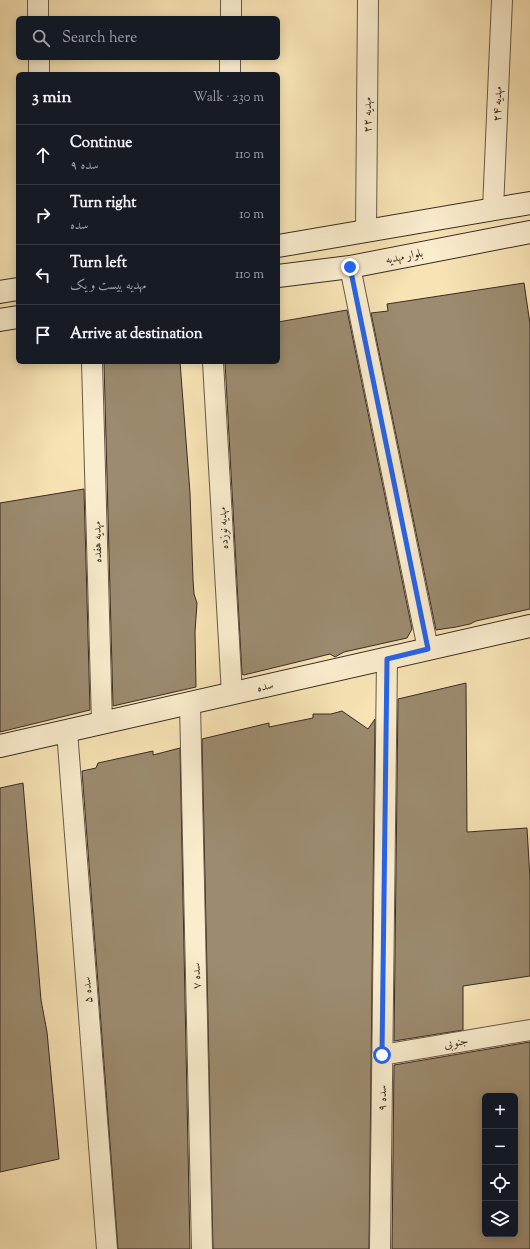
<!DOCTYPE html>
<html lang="en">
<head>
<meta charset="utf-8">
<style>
  :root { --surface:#171b24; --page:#20242c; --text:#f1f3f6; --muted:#9ea1a6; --line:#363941 }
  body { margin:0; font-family:"Sorts Mill Goudy",Amiri,serif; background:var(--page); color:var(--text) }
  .controls { position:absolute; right:12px; bottom:12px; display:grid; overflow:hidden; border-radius:6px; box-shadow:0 2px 10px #0003 }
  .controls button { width:36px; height:36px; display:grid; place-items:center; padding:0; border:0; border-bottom:1px solid var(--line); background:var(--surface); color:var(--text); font:20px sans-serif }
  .stop { position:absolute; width:12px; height:12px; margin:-9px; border:3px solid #2563eb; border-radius:50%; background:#fff }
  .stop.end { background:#2563eb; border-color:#fff; box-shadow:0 1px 4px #0008 }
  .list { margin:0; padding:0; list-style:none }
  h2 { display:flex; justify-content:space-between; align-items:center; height:52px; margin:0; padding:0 16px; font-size:17px }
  h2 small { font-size:13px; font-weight:400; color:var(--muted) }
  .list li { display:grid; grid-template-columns:26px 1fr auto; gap:12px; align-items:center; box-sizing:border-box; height:60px; padding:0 16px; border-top:1px solid var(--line) }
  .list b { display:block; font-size:15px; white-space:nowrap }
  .list p { margin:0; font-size:13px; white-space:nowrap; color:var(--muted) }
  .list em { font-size:13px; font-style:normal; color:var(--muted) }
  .icon { flex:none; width:22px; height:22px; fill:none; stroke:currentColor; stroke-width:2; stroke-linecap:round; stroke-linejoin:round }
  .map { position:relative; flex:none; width:530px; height:1249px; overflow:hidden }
  .search { position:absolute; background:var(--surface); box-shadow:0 2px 10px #0003; left:16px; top:16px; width:264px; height:44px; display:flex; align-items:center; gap:10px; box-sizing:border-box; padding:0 14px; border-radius:6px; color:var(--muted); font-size:15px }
  .panel { position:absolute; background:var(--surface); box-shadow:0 2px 10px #0003; left:16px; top:72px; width:264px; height:292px; border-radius:6px }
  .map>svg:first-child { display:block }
  .building { fill:#9c8b6f; stroke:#392b24; fill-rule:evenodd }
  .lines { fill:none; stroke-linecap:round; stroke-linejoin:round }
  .street-casing { stroke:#685948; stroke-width:22 }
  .secondary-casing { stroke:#392b24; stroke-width:24 }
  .street { stroke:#faedce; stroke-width:20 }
  .secondary { stroke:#faedce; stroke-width:22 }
  .route { stroke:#2563eb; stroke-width:5 }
  .labels { text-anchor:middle; stroke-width:3.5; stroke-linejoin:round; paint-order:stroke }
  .street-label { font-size:12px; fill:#392b24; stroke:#faedce }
</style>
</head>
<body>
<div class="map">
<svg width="530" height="1249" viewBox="0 0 530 1249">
  <rect width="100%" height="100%" fill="#f7e3b4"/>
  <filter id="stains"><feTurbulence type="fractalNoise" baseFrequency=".005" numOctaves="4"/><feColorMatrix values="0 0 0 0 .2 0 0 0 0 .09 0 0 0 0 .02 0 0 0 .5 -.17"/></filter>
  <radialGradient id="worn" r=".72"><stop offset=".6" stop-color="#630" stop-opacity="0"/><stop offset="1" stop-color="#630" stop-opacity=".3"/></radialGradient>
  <path class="building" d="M 524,283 L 530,324 L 530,609 L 476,621 L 470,624 L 456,627 L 436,630 L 371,313 L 388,311 L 387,304 Z
    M 347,310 L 412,629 L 407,638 L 344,652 L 335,657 L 330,654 L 244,675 L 242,674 L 225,362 L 278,362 L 278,322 Z
    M 104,362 L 180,362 L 190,493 L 193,580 L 194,594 L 197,603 L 195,632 L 196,687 L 113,706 Z
    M 84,489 L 90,710 L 0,732 L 0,503 Z
    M 466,683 L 467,832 L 527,828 L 530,879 L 530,976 L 463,986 L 463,1030 L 394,1041 L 398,699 Z
    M 342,711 L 368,729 L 375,719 L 369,1249 L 213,1249 L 202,739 L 269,723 L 269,727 L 313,718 L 313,714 L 331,714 Z
    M 180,748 L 190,1249 L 118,1249 L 82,771 L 96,768 L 98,763 L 153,751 L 153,755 Z
    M 23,783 L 41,1000 L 47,1032 L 59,1159 L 0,1172 L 0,788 Z
    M 530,1042 L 530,1249 L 392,1249 L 394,1065 ZM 485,1096 L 515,1096 L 515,1234 L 485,1234 Z"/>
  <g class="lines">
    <g class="street-casing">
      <path id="street" d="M 38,0 L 38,18
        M 231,18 L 231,0
        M 39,58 L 39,74
        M 230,74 L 230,58
        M 493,209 L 502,0
        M 366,230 L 368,0
        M 350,267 L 428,649
        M 92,362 L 102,723
        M 213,362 L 232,694
        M 190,703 L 202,1249
        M 67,731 L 107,1249
        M 382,1055 L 530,1030
        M 380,1249 L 387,659"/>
    </g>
    <g class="secondary-casing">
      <path id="secondary" d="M 278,246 L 530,203
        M 278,276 L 350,267 L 530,232
        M 0,292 L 18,289
        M 0,320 L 18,317
        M 0,746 L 530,626"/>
    </g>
    <use href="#street" class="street"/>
    <use href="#secondary" class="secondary"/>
  </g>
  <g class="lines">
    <path class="route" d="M 350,267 L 428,649 L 387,659 L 382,1055"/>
  </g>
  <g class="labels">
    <g class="street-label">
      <text transform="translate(497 104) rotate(-88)" y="4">مهدیه ۲۴</text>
      <text transform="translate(367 115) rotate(-90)" y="4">مهدیه ۲۲</text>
      <text transform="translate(404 256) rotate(-11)" y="4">بلوار مهدیه</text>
      <text transform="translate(223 528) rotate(-93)" y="4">مهدیه نوزده</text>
      <text transform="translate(97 542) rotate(-91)" y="4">مهدیه هفده</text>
      <text transform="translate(265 686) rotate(-13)" y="4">سده</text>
      <text transform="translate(196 976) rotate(-91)" y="4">سده ۷</text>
      <text transform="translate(87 990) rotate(-94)" y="4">سده ۵</text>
      <text transform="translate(456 1042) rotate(-9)" y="4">جنوبی</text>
      <text transform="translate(382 1098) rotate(-89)" y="4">سده ۹</text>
    </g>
  </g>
  <rect width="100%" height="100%" filter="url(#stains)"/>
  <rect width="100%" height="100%" fill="url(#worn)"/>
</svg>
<div class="controls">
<button>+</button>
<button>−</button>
<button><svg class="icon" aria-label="locate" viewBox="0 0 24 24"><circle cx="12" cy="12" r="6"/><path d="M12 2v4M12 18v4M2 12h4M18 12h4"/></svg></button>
<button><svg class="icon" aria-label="layers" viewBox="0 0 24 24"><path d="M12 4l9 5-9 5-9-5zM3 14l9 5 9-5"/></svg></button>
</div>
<div class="stop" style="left:382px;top:1055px"></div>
<div class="stop end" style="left:350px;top:267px"></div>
<div class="search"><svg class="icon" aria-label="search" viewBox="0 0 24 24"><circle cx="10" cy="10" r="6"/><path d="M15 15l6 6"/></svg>Search here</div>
<section class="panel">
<h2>3 min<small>Walk · 230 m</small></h2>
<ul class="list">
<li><svg class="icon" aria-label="ahead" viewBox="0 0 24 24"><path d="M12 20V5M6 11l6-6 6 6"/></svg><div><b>Continue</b><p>سده ۹</p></div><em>110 m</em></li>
<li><svg class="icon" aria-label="right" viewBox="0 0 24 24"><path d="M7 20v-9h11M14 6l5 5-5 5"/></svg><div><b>Turn right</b><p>سده</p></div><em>10 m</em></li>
<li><svg class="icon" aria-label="left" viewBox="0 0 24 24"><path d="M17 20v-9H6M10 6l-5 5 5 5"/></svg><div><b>Turn left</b><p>مهدیه بیست و یک</p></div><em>110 m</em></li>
<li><svg class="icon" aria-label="arrive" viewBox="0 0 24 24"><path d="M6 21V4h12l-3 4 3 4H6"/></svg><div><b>Arrive at destination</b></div></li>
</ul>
</section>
</div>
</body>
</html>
